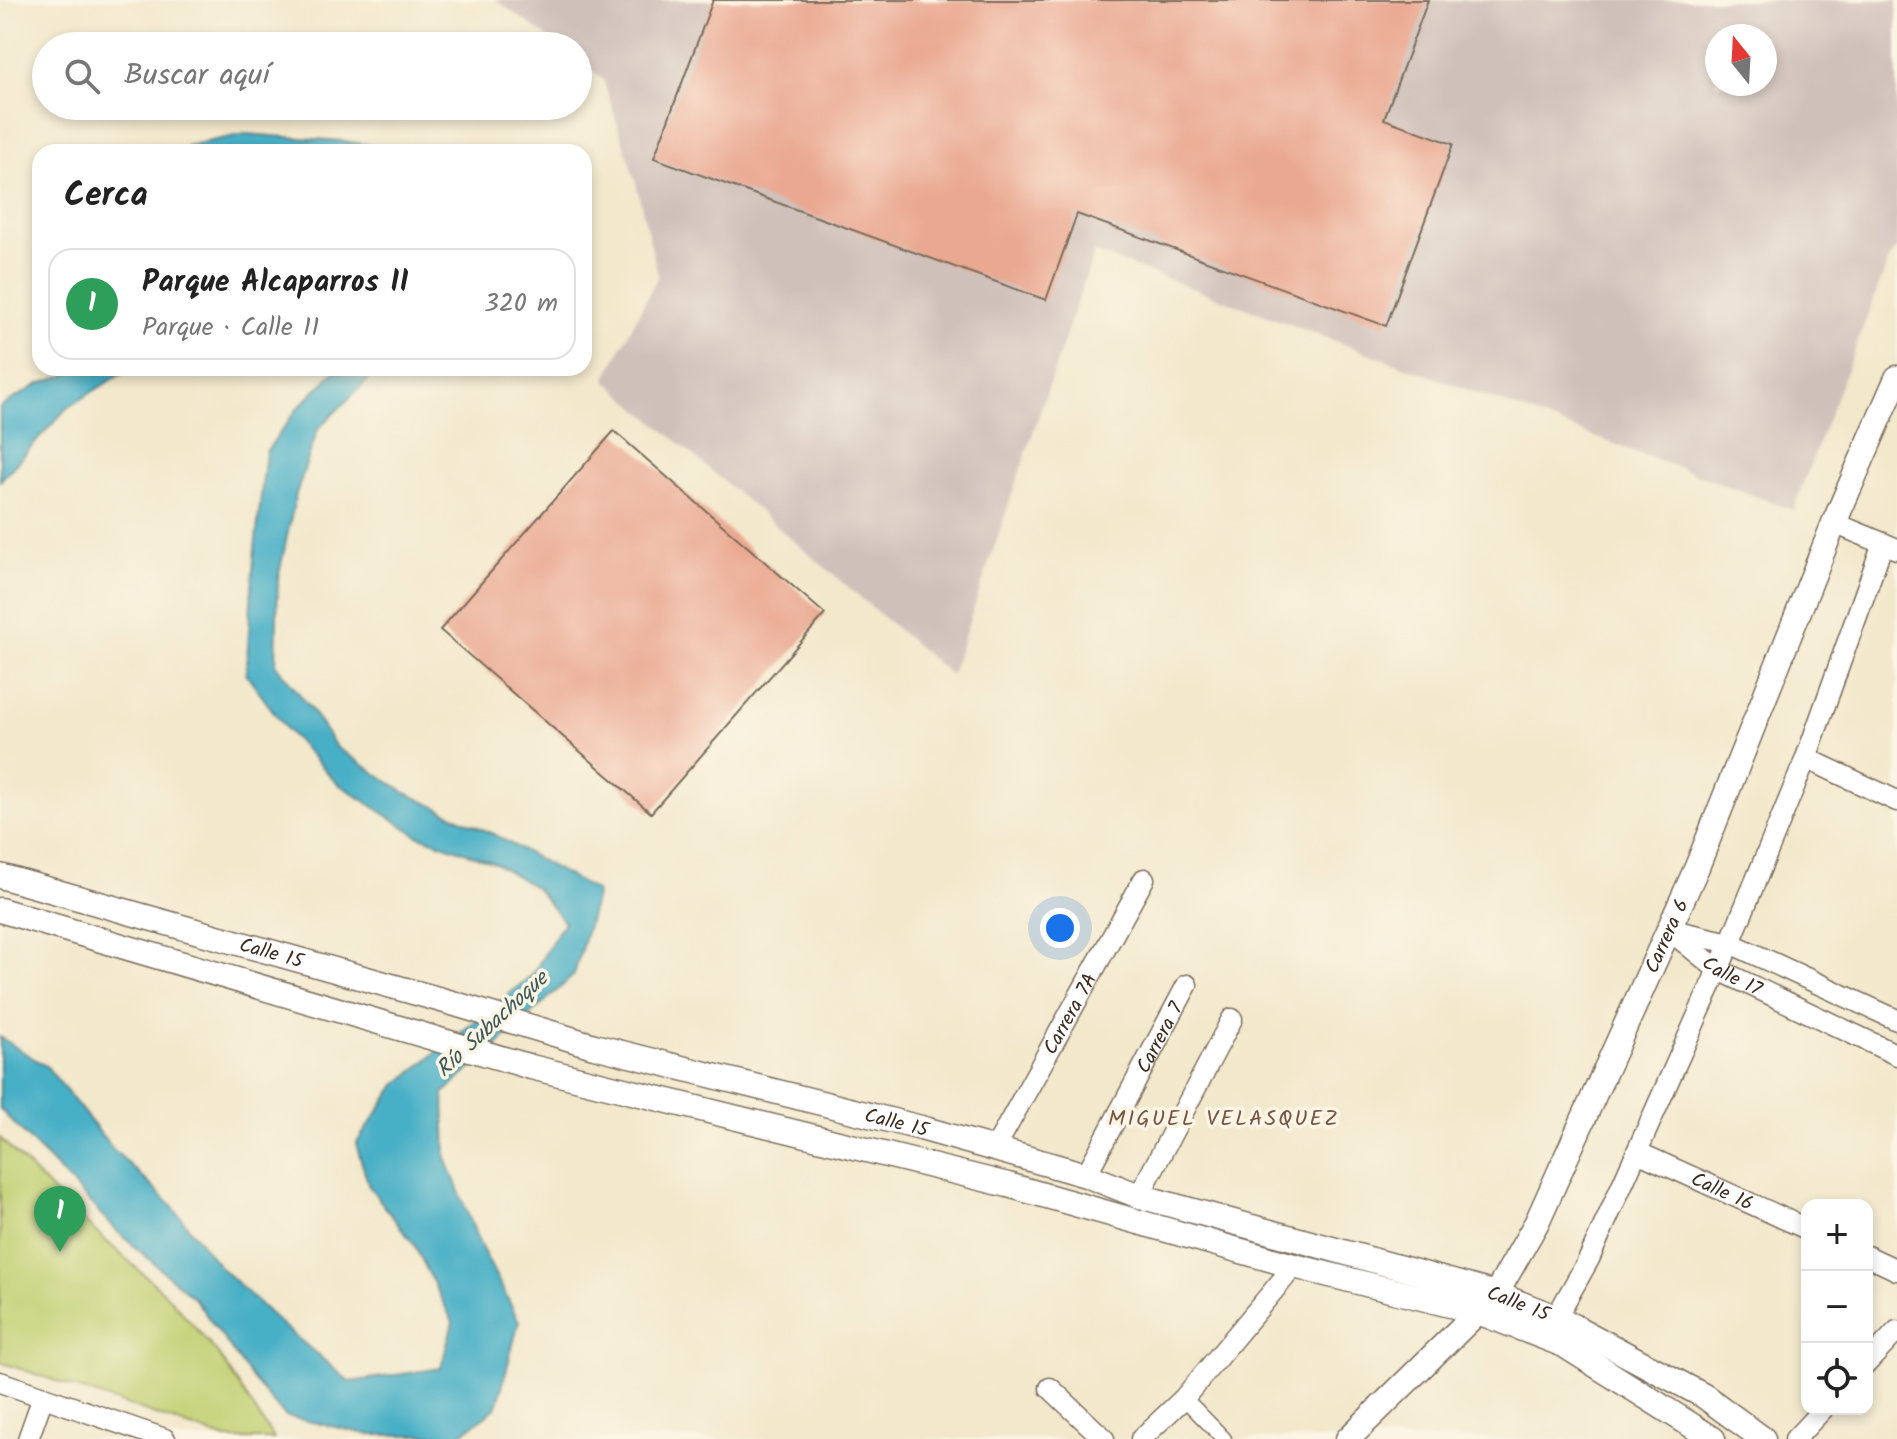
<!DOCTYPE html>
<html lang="es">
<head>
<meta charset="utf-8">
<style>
  :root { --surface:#fff; --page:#f6f6f6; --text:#222; --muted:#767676; --line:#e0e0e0; --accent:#b5179e }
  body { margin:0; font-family:Kalam,sans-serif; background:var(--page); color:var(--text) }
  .controls { position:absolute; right:24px; bottom:24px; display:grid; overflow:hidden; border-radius:16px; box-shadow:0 4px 12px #0003 }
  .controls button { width:72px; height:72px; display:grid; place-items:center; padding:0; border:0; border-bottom:2px solid var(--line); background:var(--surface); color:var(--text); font:40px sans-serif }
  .compass { position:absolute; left:1705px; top:24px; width:72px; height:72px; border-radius:50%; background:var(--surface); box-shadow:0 4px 12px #0003; rotate:342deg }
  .you { position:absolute; left:1060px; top:928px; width:28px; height:28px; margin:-20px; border:6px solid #fff; border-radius:50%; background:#1a73e8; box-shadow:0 0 0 12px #1a73e833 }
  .badge { display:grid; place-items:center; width:52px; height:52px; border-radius:50%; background:var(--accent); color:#fff; font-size:26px; font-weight:700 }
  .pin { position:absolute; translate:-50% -66px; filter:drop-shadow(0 2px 4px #0008) }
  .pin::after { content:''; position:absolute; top:42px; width:28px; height:24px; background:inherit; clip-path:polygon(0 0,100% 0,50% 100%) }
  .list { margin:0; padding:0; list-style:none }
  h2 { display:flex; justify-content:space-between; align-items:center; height:104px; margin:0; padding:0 32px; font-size:34px }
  h2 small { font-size:26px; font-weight:400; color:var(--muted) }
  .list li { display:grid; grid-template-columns:52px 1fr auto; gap:24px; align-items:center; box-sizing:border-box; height:112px; margin:0 16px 16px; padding:0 16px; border:2px solid var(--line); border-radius:24px }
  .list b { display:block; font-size:30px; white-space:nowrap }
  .list p { margin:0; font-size:26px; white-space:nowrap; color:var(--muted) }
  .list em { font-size:26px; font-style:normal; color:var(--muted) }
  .icon { flex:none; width:44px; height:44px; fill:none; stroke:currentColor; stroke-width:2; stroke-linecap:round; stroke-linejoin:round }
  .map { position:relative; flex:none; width:1897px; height:1439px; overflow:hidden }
  .search { position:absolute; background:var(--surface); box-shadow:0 4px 12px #0003; left:32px; top:32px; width:560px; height:88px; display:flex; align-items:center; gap:20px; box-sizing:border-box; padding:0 28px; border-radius:44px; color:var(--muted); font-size:30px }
  .panel { position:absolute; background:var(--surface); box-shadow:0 4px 12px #0003; left:32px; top:144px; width:560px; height:232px; border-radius:24px }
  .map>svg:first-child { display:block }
  .industrial { fill:#cfc0ba; fill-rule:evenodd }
  .green { fill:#c1d072; stroke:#7e7d48; stroke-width:2 }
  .water { fill:#47afc6; stroke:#416c72; stroke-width:2 }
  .building { fill:#eaa891 }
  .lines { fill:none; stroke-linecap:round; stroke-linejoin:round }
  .pedestrian-casing { stroke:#7b6c5b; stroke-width:17 }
  .minor-casing { stroke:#7b6c5b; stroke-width:23 }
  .tertiary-casing { stroke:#7b6c5b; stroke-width:27 }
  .pedestrian { stroke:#fff; stroke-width:14 }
  .minor { stroke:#fff; stroke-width:20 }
  .tertiary { stroke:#fff; stroke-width:24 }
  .labels { text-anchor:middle; stroke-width:7; stroke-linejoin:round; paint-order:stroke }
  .street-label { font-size:20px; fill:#3b2a1e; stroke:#fcf5e5 }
  .water-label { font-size:22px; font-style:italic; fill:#3f5959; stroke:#fcf5e5 }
  .neighbourhood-label { font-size:22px; letter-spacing:2px; fill:#785646; stroke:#fcf5e5 }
</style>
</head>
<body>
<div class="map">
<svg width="1897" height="1439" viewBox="0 0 1897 1439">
  <rect width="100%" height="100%" fill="#fcf5e5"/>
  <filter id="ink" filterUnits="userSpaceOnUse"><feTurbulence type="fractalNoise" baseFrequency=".0125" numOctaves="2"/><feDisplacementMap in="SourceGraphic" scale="16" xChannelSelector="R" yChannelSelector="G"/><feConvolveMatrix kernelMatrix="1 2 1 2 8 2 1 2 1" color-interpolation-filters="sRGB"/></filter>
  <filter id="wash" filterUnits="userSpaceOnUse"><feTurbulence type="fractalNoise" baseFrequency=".006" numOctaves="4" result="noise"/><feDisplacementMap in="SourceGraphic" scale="32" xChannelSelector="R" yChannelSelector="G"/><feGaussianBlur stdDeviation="1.8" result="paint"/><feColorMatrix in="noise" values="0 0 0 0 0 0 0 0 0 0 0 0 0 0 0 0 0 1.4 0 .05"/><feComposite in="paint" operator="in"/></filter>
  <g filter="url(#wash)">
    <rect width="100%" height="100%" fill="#f2e8cc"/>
    <path class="industrial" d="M 496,0 L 1897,0 L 1897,247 L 1888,262 L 1793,510 L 1094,252 L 951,675 L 605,380 L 658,276 L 636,183 L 603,79 L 578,60 L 578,46 L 560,46 ZM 1717,36 L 1765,36 L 1765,84 L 1717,84 Z"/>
    <path class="green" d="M 0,1138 L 71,1210 L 167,1295 L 218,1354 L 274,1439 L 226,1439 L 0,1362 Z"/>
    <path class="water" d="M 245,134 L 343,141 L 416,152 L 185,152 L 186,146 Z
      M 76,368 L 130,368 L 67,408 L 0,481 L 0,407 L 39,384 L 66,375 Z
      M 338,368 L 380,368 L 318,429 L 296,494 L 278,579 L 276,665 L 309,706 L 336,747 L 406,793 L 497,836 L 597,892 L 574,975 L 444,1093 L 446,1158 L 480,1245 L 519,1321 L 497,1407 L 460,1435 L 371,1435 L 285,1416 L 254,1381 L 194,1298 L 120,1234 L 0,1109 L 0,1037 L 47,1067 L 112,1148 L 170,1204 L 220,1267 L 282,1325 L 350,1382 L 441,1368 L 453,1322 L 415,1246 L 369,1186 L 356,1144 L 396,1085 L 532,975 L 564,922 L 537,889 L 495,863 L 417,835 L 337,783 L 287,730 L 246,674 L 254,557 L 266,452 L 298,408 Z"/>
    <g id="blocks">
      <path class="building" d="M 713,0 L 1428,0 L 1384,119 L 1453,144 L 1386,326 L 1077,214 L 1046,300 L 654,158 Z
        M 614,431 L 825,614 L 651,813 L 440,630 Z"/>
    </g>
  </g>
  <g filter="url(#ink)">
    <use href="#blocks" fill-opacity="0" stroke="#7b6c5b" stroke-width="2"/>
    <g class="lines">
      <g class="pedestrian-casing">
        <path id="pedestrian" d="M 1184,1398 L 1224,1439"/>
      </g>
      <g class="minor-casing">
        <g id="minor">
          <path d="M 1834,523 L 1897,549"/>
          <path d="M 1806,758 L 1897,801"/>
          <path id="s1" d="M 1668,929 L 1717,969 L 1897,1055"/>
          <path d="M 1672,930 L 1730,943 L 1897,1020"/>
          <path id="s2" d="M 994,1150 L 1144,879"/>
          <path id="s3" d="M 1637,1152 L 1807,1229"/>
          <path id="s4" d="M 1086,1175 L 1187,985"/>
          <path d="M 1139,1196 L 1232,1019"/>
          <path d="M 1867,1256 L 1897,1270"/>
          <path d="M 1549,1330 L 1589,1259 L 1730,943 L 1806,758 L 1883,543"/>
          <path d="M 1867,1363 L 1897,1331"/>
          <path d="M 0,1382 L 165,1439"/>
          <path d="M 1050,1388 L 1104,1439"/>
          <path d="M 28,1439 L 43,1397"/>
          <path d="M 1141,1439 L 1184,1398 L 1294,1266"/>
          <path d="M 1795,1439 L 1823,1409"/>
        </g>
      </g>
      <g class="tertiary-casing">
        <g id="tertiary">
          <path id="s5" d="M 0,876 L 452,1003 L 594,1046 L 921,1128 L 1086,1175 L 1139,1196 L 1496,1294 L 1558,1318 L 1704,1396 L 1763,1439"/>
          <path d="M 0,910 L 531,1067 L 1008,1185 L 1294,1266 L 1478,1312 L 1564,1345 L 1713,1439"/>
          <path id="s6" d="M 1348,1439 L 1496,1294 L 1537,1222 L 1697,867 L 1834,523 L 1897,378"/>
        </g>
      </g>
      <use href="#pedestrian" class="pedestrian"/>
      <use href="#minor" class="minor"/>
      <use href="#tertiary" class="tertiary"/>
    </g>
  </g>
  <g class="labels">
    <g class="street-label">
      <text dy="7" stroke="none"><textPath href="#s6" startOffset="604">Carrera 6</textPath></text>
      <text dy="7" stroke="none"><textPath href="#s5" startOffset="282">Calle 15</textPath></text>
      <text dy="7" stroke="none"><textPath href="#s1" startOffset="80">Calle 17</textPath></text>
      <text dy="7" stroke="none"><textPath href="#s2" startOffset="156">Carrera 7A</textPath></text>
      <text dy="7" stroke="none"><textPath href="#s4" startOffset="156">Carrera 7</textPath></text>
      <text dy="7" stroke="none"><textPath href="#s5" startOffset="930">Calle 15</textPath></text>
      <text dy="7" stroke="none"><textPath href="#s3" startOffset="94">Calle 16</textPath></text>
      <text dy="7" stroke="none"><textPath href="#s5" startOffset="1578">Calle 15</textPath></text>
    </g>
    <g class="water-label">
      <text transform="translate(491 1023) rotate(-43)" y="8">Río Subachoque</text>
    </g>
    <g class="neighbourhood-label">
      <text x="1224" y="1125">MIGUEL VELASQUEZ</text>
    </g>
  </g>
</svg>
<div class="controls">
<button>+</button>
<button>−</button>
<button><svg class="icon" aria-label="locate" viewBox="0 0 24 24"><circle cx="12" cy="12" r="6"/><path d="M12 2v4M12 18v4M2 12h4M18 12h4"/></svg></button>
</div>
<svg class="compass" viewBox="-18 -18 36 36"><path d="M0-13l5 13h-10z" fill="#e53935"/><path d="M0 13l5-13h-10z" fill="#767676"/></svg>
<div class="you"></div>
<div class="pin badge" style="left:60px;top:1252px;background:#2e9e5b">1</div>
<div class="search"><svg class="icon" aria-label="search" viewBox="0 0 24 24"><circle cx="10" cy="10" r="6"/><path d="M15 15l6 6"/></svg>Buscar aquí</div>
<section class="panel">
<h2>Cerca<small></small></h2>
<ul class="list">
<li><span class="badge" style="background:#2e9e5b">1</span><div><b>Parque Alcaparros II</b><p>Parque · Calle 11</p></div><em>320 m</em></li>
</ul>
</section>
</div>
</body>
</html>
